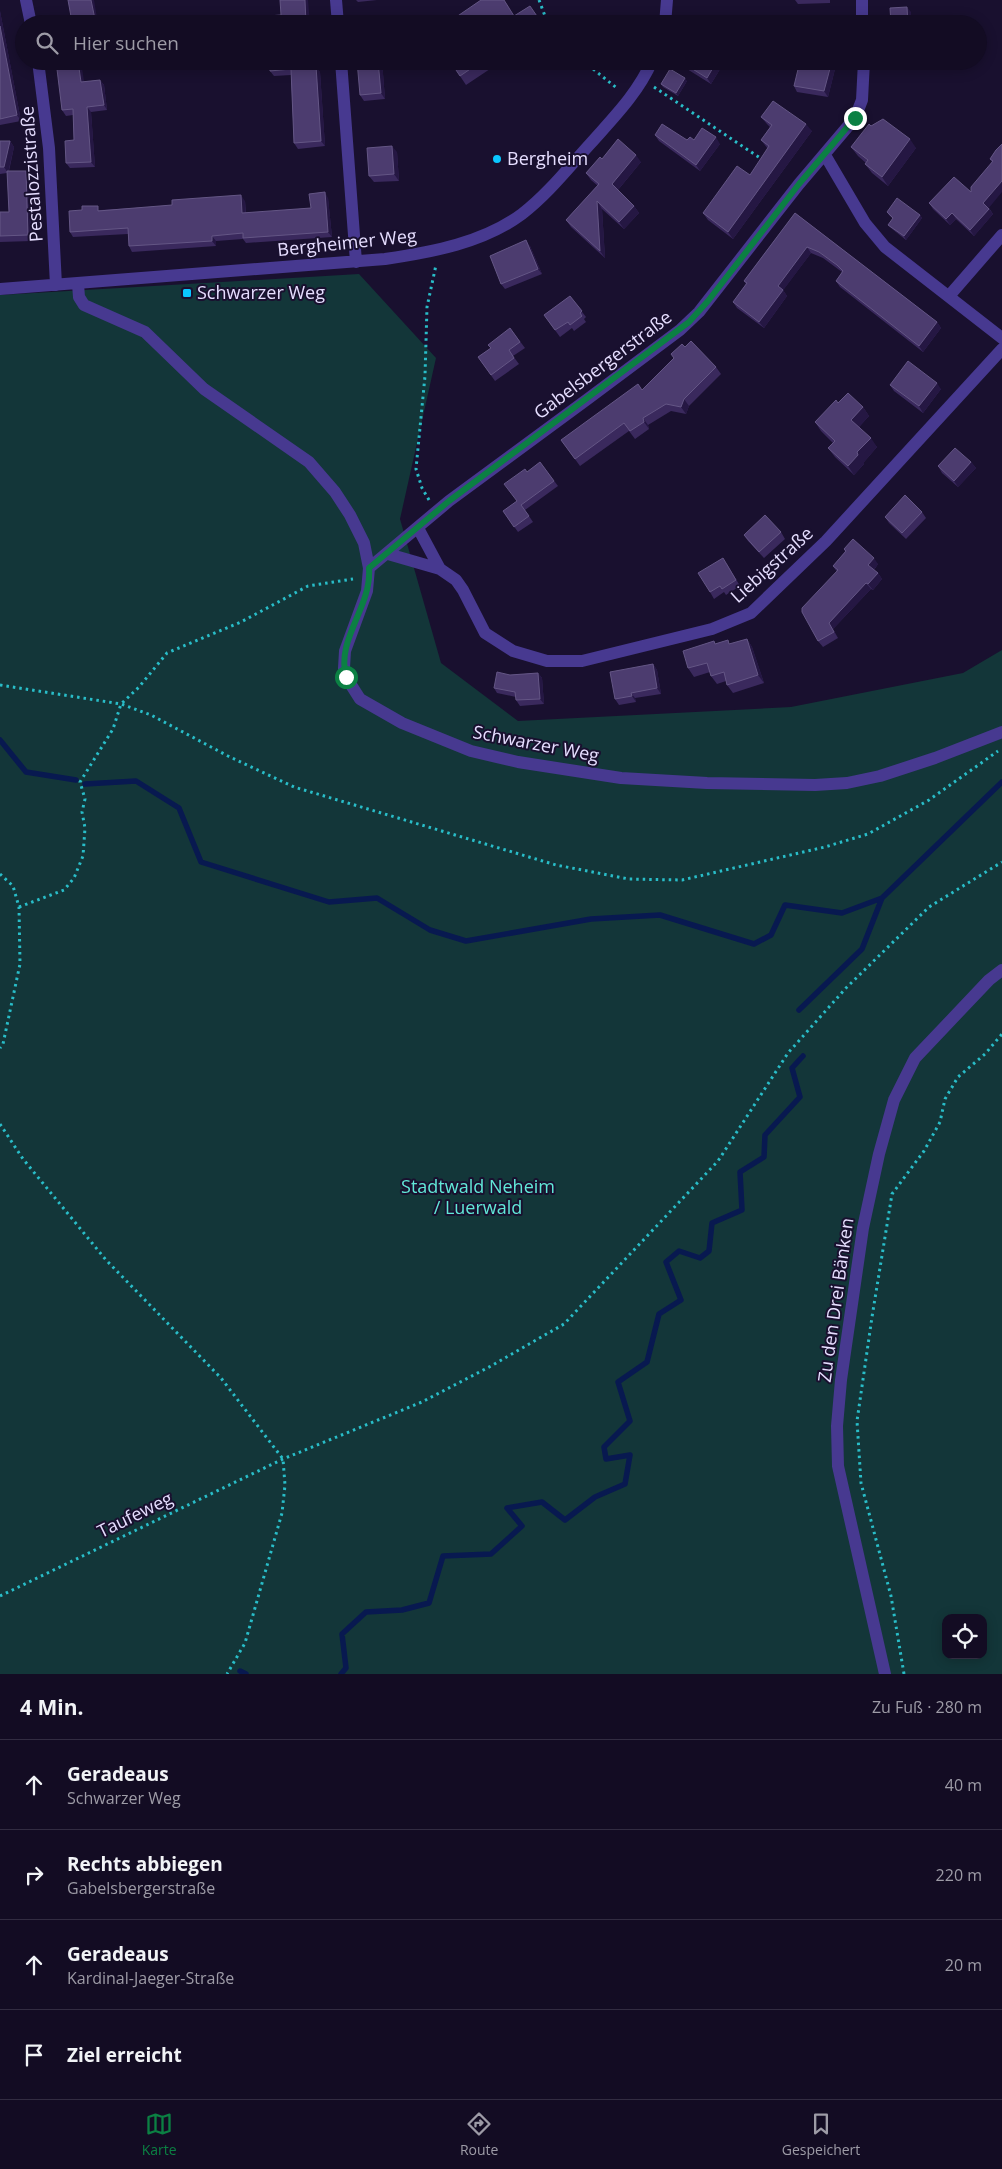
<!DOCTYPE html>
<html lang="de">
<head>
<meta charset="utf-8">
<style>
  :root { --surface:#130c23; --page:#201a30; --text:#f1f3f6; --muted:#9d9ba6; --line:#322c41; --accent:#0b8043 }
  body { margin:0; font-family:"Open Sans",sans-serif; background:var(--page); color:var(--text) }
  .controls { position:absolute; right:15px; bottom:15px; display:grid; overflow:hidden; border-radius:10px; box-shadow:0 2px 12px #0003 }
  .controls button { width:45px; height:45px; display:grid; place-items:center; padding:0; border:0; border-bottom:1px solid var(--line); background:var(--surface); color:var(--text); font:25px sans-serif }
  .stop { position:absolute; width:15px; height:15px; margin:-11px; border:4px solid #0b8043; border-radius:50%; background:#fff }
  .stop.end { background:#0b8043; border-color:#fff; box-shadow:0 1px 5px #0008 }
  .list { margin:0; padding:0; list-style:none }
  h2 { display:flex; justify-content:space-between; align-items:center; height:65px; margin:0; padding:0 20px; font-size:21px }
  h2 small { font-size:16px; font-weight:400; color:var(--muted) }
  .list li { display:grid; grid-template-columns:32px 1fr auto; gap:15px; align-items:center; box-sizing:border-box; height:90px; padding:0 20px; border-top:1px solid var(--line) }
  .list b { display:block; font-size:19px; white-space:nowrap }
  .list p { margin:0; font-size:16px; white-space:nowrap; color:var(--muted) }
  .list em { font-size:16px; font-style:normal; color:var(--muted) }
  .icon { flex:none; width:28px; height:28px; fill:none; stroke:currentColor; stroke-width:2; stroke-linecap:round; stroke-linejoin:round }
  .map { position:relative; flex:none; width:1002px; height:1674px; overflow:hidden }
  .search { position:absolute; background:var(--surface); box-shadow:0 2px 12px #0003; left:15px; right:15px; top:15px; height:55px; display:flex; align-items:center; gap:12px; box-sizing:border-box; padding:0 18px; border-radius:28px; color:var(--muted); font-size:19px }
  .sheet { height:425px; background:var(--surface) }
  nav { display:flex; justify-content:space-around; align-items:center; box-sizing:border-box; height:70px; border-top:1px solid var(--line); background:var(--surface); font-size:14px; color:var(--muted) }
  nav a { display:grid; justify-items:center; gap:2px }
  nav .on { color:var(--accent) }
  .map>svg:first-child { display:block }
  .green { fill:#133639; fill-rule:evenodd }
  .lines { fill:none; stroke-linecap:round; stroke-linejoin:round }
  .stream { stroke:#081950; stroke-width:5.5 }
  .path { stroke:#29bdc8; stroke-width:3; stroke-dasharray:2.5 4; stroke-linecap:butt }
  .minor { stroke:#473990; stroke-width:12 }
  .wall { fill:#3a295d }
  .shaded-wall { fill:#251743 }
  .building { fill:#4c3c6f; stroke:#645685 }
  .route { stroke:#0b8043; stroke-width:6 }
  .poi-dot { fill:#0ac7ff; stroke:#19102f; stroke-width:2 }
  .labels { text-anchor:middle; stroke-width:4; stroke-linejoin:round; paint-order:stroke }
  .poi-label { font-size:18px; fill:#e6deff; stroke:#19102f; text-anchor:start }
  .street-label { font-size:18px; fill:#e6deff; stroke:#19102f }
  .park-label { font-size:18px; fill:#61e8d8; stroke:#19102f }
</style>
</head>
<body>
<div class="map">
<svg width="1002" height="1674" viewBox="0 0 1002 1674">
  <rect width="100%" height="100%" fill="#19102f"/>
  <path class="green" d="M 359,274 L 436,358 L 400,519 L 441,663 L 518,721 L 791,707 L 963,673 L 1002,650 L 1002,1674 L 0,1674 L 0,295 ZM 946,1618 L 983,1618 L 983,1655 L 946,1655 Z"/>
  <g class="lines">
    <path class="stream" d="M 0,740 L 26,772 L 76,780
      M 85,784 L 136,781 L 179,808 L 201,862 L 329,902 L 377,898 L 430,930 L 466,941 L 591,919 L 660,915 L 754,944 L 771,935 L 785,905 L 842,913 L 882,898 L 1002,782
      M 799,1010 L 862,949 L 882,898
      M 240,1671 L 246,1674
      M 341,1674 L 346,1668 L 342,1634 L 366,1612 L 402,1610 L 429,1603 L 443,1556 L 491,1554 L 522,1526 L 507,1508 L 542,1502 L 565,1520 L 595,1497 L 625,1484 L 630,1455 L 606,1459 L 604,1447 L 630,1421 L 618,1382 L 647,1362 L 659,1314 L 681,1300 L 666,1262 L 679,1251 L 700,1258 L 709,1251 L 712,1223 L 742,1210 L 740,1172 L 764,1157 L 765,1135 L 800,1097 L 792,1068 L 803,1056"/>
    <path class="path" d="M 539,0 L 548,24
      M 583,61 L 618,89
      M 654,87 L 763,160
      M 429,500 L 422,488 L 416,469 L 425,376 L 427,307 L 436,265
      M 0,685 L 121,704 L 151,715 L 228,756 L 294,787 L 556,865 L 629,879 L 682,880 L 825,847 L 868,834 L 929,800 L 998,751
      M 0,874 L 13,886 L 19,907 L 20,964 L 3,1044 L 0,1048
      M 19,907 L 64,890 L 74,878 L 83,856 L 85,828 L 82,812 L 85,799 L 80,782 L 113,729 L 121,704 L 139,687 L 167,653 L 241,622 L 308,586 L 353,579
      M 0,1124 L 23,1159 L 106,1260 L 221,1378 L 283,1459 L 285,1485 L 282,1513 L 245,1643 L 227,1674
      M 0,1596 L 283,1459 L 422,1402 L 491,1366 L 564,1324 L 718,1161 L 788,1053 L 846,988 L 929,907 L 1002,862
      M 904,1674 L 891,1596 L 861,1483 L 857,1421 L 872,1317 L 892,1194 L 924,1151 L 940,1122 L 945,1099 L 958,1077 L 985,1054 L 1002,1034"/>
    <path class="minor" d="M 26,0 L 31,24
      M 336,0 L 338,24
      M 862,0 L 862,24
      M 665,24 L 667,0
      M 38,61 L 49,148 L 56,285
      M 341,61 L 356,262
      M 825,155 L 865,223 L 885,247 L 1002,338
      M 78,284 L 79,297 L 84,305 L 145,332 L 204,389 L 309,462 L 335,492 L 350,515 L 364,543 L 369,568 L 367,591 L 345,651 L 344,668 L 346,677 L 360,699 L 402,723 L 471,751 L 518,762 L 621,778 L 707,783 L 815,785 L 847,783 L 880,776 L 935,758 L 1002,732
      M 0,289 L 385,259 C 432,252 483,243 522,214 C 548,194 569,167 591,143 C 614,117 638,93 652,61
      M 949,296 L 1002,235
      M 418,528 L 440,569 L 456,580 L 463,590 L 485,633 L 513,651 L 547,661 L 582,661 L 712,629 L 751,613 L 826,541 L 1002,349
      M 388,554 L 440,569
      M 369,568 L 449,501 L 589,398 L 680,330 L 699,312 L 799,184 L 855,118 L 862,100 L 864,61
      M 885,1674 L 838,1466 L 837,1426 L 841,1380 L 863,1228 L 879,1154 L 894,1100 L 915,1058 L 989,980 L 1002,970"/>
  </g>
  <path class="wall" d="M 356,0 L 377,0 L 358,2 Z
    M 795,0 L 830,0 L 830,3 L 798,4 Z
    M 0,11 L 21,121 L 0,125 Z
    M 382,61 L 385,99 L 364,101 L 360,95 Z
    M 450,61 L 502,61 L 466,85 Z
    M 725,61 L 711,84 L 687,69 L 683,63 Z
    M 836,65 L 828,97 L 797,92 L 794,86 Z
    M 313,67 L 320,72 L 325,146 L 298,149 L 294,143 L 291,75 L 274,76 L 270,71 Z
    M 100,80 L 104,85 L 107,110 L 91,112 L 95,167 L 70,168 L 66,163 L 74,140 L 73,115 L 66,116 L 62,110 L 84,82 Z
    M 687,81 L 678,96 L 663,87 L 661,84 Z
    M 761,117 L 812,131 L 733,239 L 708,220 L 703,213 L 750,175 L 768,149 L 761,140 L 770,127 L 767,124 Z
    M 871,126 L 916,148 L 888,186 L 872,173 L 865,164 L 866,163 L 858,156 L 851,147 Z
    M 655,135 L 687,140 L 694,140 L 720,144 L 700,171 L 659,141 Z
    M 0,141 L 10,141 L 14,147 L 9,171 L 26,171 L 29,176 L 32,241 L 0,242 L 0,212 L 9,212 L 7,173 L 0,174 Z
    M 996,150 L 989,208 L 993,214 L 974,236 L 956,219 L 950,225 L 933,209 L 929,203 L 971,192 L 992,162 L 990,159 Z
    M 397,152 L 399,181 L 374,182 L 369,176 Z
    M 602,159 L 641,162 L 618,190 L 634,206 L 639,213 L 624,229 L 602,209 L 605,258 L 571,227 L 566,220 L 598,186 L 591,180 L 586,173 Z
    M 328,198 L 332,237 L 246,243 L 243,239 L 216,241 L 216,246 L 132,252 L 129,246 L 128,234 L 73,237 L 70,232 L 82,210 L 101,210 L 245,201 L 246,213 L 311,208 Z
    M 887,212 L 920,215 L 922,218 L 906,240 L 891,228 L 888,225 L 893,219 L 889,215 Z
    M 795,213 L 937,322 L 941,328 L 923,352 L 840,287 L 836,281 L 842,272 L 823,258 L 811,253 L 783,290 L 787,296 L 764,328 L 737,308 L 733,302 L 746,284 L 744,281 Z
    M 530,246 L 542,274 L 505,289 L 501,284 Z
    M 570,296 L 586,317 L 584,319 L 586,322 L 574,331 L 572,328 L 560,337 L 544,315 Z
    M 510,328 L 525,348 L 513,356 L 519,364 L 495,381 L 478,357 L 491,348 Z
    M 685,347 L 716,367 L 721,374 L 689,406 L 686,414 L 671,411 L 648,425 L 649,429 L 635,439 L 629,431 L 580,466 L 561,440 L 642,390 L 674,358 L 671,354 Z
    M 890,385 L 941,389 L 923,413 L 894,391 Z
    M 838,403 L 863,407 L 869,416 L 859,427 L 877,447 L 864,462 L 864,464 L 854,475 L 835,457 L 828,448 L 833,443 L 821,431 L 815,422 Z
    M 540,462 L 558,486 L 525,510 L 533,522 L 518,532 L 503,511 L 517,501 L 527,472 Z
    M 971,462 L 976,468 L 958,487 L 942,473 L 938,466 Z
    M 922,512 L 926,518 L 906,539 L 889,523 L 885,517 Z
    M 781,532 L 785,539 L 764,558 L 748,541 L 744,535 Z
    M 844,549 L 878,564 L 874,570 L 878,573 L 882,579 L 873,590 L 871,589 L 833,629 L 838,638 L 823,647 L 818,641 L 837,572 L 833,566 L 845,552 Z
    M 727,564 L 740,586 L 726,595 L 724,592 L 714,599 L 710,592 Z
    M 747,639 L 752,647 L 764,683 L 733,693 L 727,685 L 726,681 L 717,684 L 711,676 L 710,672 L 694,677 L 688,668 L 716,644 L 730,644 Z
    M 653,664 L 657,670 L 661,694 L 635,698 L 636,702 L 619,705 L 615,699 Z
    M 538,673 L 542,678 L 544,704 L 520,706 L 516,700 L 516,697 L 497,693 L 494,688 L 510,675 Z"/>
  <path class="shaded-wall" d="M 91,0 L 94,0 L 98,24 L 96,24 Z
    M 305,0 L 308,0 L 310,24 L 306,24 Z
    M 907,7 L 911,12 L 911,24 L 908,24 Z
    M 0,11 L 21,121 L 17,115 L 0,26 Z
    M 78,61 L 81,61 L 85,88 L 81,82 Z
    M 309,61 L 312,61 L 313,72 L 309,67 Z
    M 378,61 L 382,61 L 385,99 L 381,93 Z
    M 717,61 L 725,61 L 711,84 L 707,78 Z
    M 830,61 L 834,61 L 836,65 L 828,97 L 824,91 Z
    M 316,66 L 320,72 L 325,146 L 321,141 Z
    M 685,78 L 687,81 L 678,96 L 676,93 Z
    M 100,80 L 104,85 L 107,110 L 104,105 Z
    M 87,107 L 91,112 L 95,167 L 91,162 Z
    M 806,124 L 812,131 L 733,239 L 728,232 Z
    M 716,137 L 720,144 L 700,171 L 696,165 Z
    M 910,139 L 916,148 L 888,186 L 882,177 Z
    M 10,141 L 14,147 L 8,173 L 4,167 Z
    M 392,146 L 397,152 L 399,181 L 394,174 Z
    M 636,155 L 641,162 L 617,191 L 612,184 Z
    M 26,171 L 29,176 L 32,241 L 28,235 Z
    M 1002,181 L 1002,192 L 988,209 L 983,203 Z
    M 325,192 L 328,198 L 332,237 L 328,232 Z
    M 241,195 L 245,201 L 246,218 L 242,213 Z
    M 597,201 L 602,209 L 605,258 L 600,251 Z
    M 634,206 L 639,213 L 624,229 L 619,222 Z
    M 989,209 L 993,214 L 974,236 L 970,230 Z
    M 952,213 L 956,219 L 950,225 L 946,219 Z
    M 920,215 L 922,218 L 906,240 L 904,236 Z
    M 212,236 L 216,241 L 216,246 L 212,241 Z
    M 526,240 L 530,246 L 542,274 L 538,269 Z
    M 807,247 L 811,253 L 782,292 L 778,286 Z
    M 783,290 L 787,296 L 764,328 L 759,322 Z
    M 937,322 L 941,328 L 923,352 L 919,346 Z
    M 937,383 L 941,389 L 923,413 L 919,406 Z
    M 684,399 L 689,406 L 686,414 L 681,407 Z
    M 863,407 L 869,416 L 857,429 L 851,420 Z
    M 643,418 L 648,425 L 649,429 L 644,422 Z
    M 871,438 L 877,447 L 864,462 L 864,464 L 854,475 L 848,466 L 857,452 Z
    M 971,462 L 976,468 L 958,487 L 954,481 Z
    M 874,558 L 878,564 L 873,571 L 868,565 Z
    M 878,573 L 882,579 L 873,590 L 868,584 Z
    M 866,583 L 871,589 L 833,629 L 838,638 L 829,623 Z
    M 747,639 L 752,647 L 764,683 L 758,675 Z
    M 653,664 L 657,670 L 661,694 L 657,688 Z
    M 538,673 L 542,678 L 544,704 L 540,699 Z
    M 631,693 L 635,698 L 636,702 L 632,696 Z"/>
  <path class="building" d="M 68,0 L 91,0 L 96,24 L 64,24 L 72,22 Z
    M 280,0 L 305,0 L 306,24 L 268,24 L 268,16 L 281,15 Z
    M 481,0 L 504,0 L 514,16 L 530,6 L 541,22 L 538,24 L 446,24 Z
    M 907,7 L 908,24 L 889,24 L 891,24 L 890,8 Z
    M 0,26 L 17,115 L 0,119 Z
    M 56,61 L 78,61 L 81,82 L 100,80 L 104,105 L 87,107 L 91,162 L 66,163 L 65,141 L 74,140 L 73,109 L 62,110 Z
    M 269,61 L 309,61 L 309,67 L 316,66 L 321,141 L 294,143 L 291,69 L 270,71 Z
    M 357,61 L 378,61 L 381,93 L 360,95 Z
    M 450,61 L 482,61 L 460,76 Z
    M 684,61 L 717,61 L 707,78 L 683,63 Z
    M 800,61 L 832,61 L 824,91 L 794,86 Z
    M 670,69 L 685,78 L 676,93 L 661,84 Z
    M 773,101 L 806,124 L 728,232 L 703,213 L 737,166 L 750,175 L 769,146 L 761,140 L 772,125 L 761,117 Z
    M 883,119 L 910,139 L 882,177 L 865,164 L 868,160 L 851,147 L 869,124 L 871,126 Z
    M 662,124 L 687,140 L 690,137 L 694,140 L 702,128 L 716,137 L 696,165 L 655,135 Z
    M 618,139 L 636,155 L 612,184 L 634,206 L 619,222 L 597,201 L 600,251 L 566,220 L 599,184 L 586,173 L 600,157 L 602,159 Z
    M 0,141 L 10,141 L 4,167 L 0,167 Z
    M 1002,144 L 1002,181 L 983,203 L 989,209 L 970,230 L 952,213 L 946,219 L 929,203 L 954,177 L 971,192 L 971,187 L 993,161 L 990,159 L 996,150 Z
    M 392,146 L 394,174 L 369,176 L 367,148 Z
    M 7,171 L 26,171 L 28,235 L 0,236 L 0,212 L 9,212 Z
    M 325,192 L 328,232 L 243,238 L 243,233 L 212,236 L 212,241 L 129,246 L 128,228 L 70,232 L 69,211 L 82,210 L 82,206 L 98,206 L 98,211 L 172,205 L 172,200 L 241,195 L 242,213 L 311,208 L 309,194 Z
    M 897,198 L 920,215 L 904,236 L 888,225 L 893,218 L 887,212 Z
    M 795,213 L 937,322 L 919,346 L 836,281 L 843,271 L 837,265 L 819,252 L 807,247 L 778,286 L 783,290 L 759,322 L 733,302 L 747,283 L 744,281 Z
    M 526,240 L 538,269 L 501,284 L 490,256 Z
    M 570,296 L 582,311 L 580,313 L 582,316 L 570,325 L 568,322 L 555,330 L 544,315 Z
    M 510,328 L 520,342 L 509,350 L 514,358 L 491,375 L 478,357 L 491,348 L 488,345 Z
    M 691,341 L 716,367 L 684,399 L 681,407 L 666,404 L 643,418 L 644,422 L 630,431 L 624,423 L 575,459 L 561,440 L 638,384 L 642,390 L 674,358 L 671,354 L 682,344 L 685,347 Z
    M 908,361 L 937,383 L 919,406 L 890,385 Z
    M 848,393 L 863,407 L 851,420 L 871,438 L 857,452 L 858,455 L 848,466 L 828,448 L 835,441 L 815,422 L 836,400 L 838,403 Z
    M 955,448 L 971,462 L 954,481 L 938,466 Z
    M 540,462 L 554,481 L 521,505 L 529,516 L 514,527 L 503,511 L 517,501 L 504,484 L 525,469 L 527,472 Z
    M 905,495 L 922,512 L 902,533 L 885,517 Z
    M 765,515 L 781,532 L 759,552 L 744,535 Z
    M 853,539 L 874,558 L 868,565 L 878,573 L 868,584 L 866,583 L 829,623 L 834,632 L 818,641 L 802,612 L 802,608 L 838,570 L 833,566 L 846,551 L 844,549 Z
    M 723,558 L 736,580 L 722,589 L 720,586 L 710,592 L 698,573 Z
    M 747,639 L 758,675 L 727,685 L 724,672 L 711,676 L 707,663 L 688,668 L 683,651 L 714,641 L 715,644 L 728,640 L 729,644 Z
    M 653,664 L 657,688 L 631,693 L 632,696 L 615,699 L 610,672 Z
    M 497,672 L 510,675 L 538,673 L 540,699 L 516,700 L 515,692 L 494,688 Z"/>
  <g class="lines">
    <path class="route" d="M 346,677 C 336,638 372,607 369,568 L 449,501 L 689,322 L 708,301 L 799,184 L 855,118"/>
  </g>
  <g class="poi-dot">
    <circle cx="497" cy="159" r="5"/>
    <rect x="182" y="288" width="10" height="10" rx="2.5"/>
  </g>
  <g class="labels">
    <g class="poi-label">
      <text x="507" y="165">Bergheim</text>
      <text x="197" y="299">Schwarzer Weg</text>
    </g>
    <g class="street-label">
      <text transform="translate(32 174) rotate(-94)" y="6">Pestalozzistraße</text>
      <text transform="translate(347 243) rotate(-6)" y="6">Bergheimer Weg</text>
      <text transform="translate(603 365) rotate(-37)" y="6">Gabelsbergerstraße</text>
      <text transform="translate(772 565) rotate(-42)" y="6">Liebigstraße</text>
      <text transform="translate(536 744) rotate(11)" y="6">Schwarzer Weg</text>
      <text transform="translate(836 1300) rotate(-82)" y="6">Zu den Drei Bänken</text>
      <text transform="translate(135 1515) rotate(-26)" y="6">Taufeweg</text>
    </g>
    <g class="park-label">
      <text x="478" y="1193">Stadtwald Neheim<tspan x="478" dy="21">/ Luerwald</tspan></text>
    </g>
  </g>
</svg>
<div class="controls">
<button><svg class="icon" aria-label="locate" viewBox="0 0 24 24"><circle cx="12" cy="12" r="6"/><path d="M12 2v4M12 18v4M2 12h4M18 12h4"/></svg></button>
</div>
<div class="stop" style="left:346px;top:677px"></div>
<div class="stop end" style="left:855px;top:118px"></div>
<div class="search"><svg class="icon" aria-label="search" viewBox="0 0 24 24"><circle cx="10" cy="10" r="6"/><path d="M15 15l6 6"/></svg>Hier suchen</div>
</div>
<section class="sheet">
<h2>4 Min.<small>Zu Fuß · 280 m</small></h2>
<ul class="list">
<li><svg class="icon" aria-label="ahead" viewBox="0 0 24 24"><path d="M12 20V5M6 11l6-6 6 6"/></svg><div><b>Geradeaus</b><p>Schwarzer Weg</p></div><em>40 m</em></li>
<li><svg class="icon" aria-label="right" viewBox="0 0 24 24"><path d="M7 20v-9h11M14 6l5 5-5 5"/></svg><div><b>Rechts abbiegen</b><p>Gabelsbergerstraße</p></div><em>220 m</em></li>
<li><svg class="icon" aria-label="ahead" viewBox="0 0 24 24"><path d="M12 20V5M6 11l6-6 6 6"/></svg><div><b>Geradeaus</b><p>Kardinal-Jaeger-Straße</p></div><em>20 m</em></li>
<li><svg class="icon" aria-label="arrive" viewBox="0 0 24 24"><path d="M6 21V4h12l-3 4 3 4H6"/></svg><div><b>Ziel erreicht</b></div></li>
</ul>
</section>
<nav>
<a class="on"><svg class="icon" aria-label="map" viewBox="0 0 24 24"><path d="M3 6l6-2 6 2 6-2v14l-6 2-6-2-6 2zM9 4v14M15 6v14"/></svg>Karte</a>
<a><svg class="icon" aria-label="directions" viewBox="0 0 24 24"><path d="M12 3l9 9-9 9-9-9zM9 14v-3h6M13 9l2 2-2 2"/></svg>Route</a>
<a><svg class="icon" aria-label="saved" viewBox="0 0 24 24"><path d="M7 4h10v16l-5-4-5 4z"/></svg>Gespeichert</a>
</nav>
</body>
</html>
